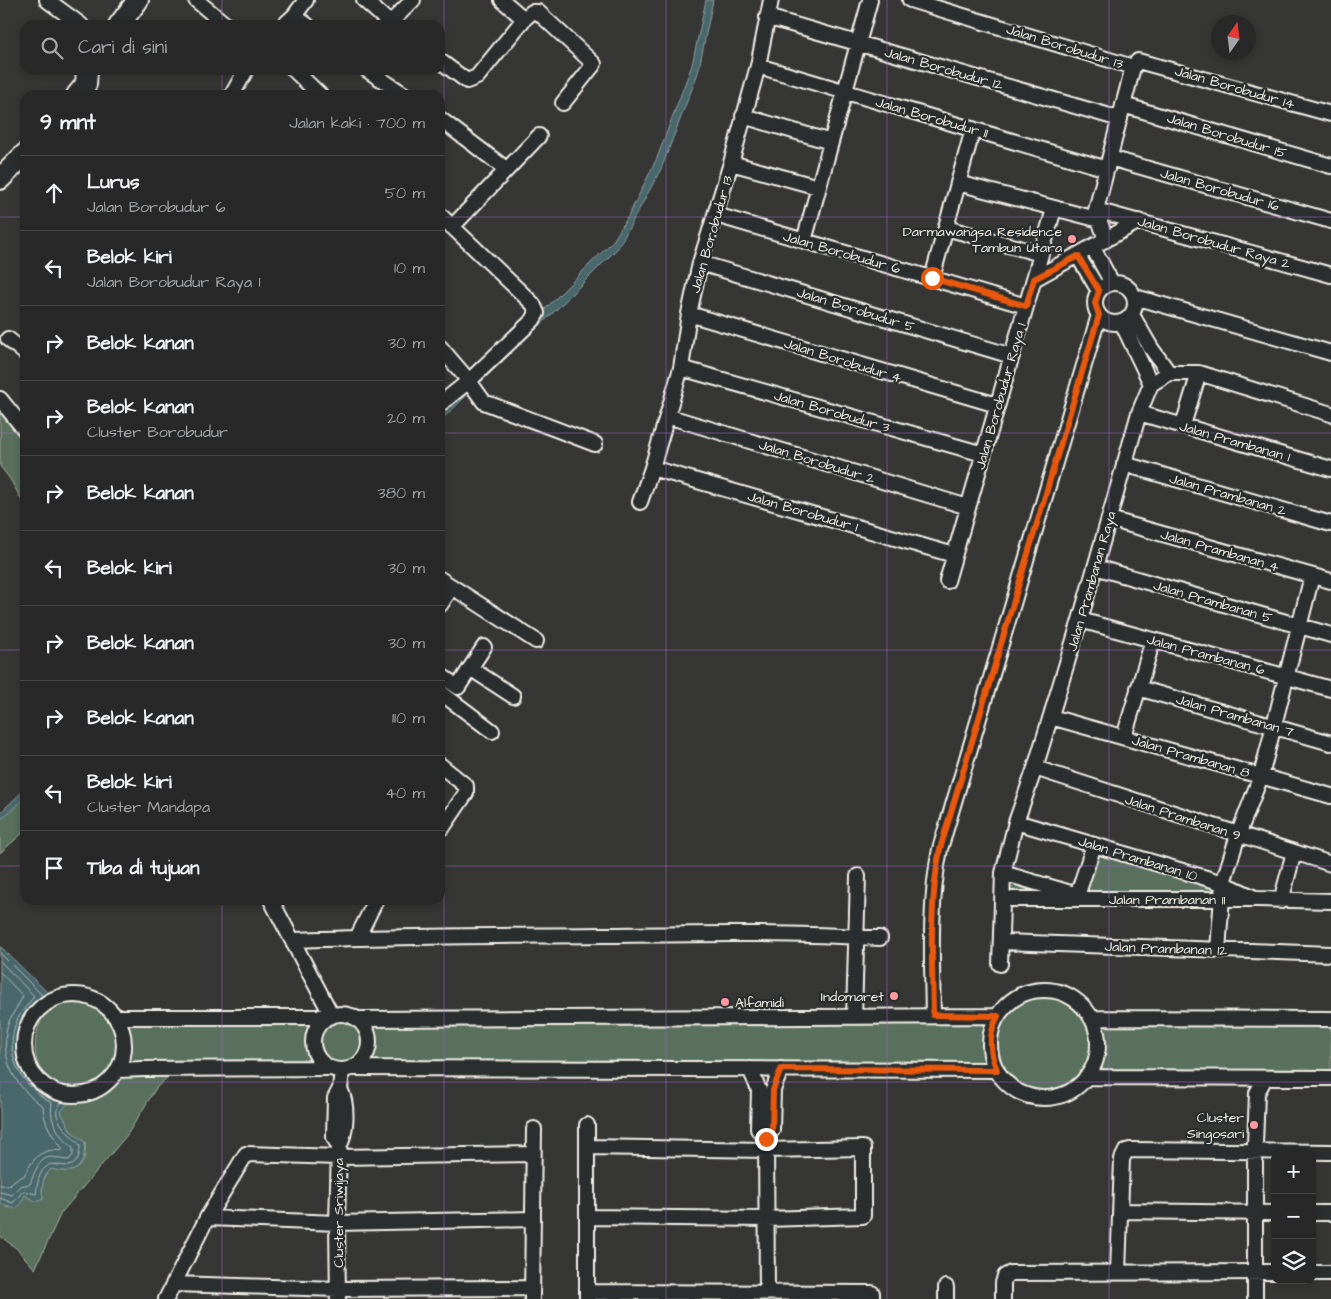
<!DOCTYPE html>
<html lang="id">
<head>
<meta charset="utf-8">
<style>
  :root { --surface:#282828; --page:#303030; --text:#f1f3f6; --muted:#a5a6a8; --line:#444445 }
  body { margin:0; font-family:"Architects Daughter",sans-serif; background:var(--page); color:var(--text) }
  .controls { position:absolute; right:15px; bottom:15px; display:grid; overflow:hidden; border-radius:10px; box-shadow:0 2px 8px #0003 }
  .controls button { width:45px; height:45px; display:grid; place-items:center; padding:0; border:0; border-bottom:1px solid var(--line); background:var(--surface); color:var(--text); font:25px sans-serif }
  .compass { position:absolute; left:1211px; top:15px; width:45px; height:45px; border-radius:50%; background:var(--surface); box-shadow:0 2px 8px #0003; rotate:14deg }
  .stop { position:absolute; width:15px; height:15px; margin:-11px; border:4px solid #ea580c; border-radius:50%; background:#fff }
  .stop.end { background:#ea580c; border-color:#fff; box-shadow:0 1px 5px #0008 }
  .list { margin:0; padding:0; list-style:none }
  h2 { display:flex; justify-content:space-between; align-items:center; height:65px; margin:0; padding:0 20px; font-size:21px }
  h2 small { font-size:16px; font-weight:400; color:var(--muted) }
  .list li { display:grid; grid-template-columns:32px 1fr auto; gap:15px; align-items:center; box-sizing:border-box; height:75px; padding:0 20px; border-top:1px solid var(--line) }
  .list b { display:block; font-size:19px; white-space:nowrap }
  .list p { margin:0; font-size:16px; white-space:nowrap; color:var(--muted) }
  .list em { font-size:16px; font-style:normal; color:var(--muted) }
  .icon { flex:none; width:28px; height:28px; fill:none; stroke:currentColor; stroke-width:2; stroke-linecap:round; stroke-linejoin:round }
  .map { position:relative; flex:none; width:1331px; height:1299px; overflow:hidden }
  .search { position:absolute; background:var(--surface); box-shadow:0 2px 8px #0003; left:20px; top:20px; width:425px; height:55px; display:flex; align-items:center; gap:12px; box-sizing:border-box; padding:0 18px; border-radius:15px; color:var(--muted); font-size:19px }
  .panel { position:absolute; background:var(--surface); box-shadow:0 2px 8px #0003; left:20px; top:90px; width:425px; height:815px; border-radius:15px }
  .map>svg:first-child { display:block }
  .green { fill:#59705d; stroke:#a6b0a2 }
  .water { fill:#4a686c; stroke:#8e9f9e }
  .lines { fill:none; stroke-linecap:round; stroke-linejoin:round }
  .shore { stroke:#b0bab6; stroke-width:1 }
  .street-casing { stroke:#f4f1e8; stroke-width:18 }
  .secondary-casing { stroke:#f4f1e8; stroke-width:24 }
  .street { stroke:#2a2d2e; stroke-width:14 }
  .secondary { stroke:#2a2d2e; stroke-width:20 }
  .route { stroke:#ea580c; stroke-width:6 }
  .grid { fill:none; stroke:#9f67cb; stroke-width:1; stroke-opacity:0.55 }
  .poi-dot { fill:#ff9aa2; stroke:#2a2d2e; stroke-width:2 }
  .labels { text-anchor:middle; stroke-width:4.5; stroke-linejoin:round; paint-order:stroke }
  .street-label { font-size:14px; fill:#f4f1e8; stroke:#2a2d2e }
  .poi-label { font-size:14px; fill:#f4f1e8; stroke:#2a2d2e; text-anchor:end }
</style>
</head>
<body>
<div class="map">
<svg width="1331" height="1299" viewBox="0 0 1331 1299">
  <rect width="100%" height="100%" fill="#363635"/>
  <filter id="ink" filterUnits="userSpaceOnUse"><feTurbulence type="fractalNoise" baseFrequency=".02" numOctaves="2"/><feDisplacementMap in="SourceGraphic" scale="10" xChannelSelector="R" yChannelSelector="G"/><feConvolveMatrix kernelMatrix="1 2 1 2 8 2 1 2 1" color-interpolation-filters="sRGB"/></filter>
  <g filter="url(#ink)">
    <path class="green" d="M 0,399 L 25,430 L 25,506 L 10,479 L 0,466 Z
      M 25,797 L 25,831 L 0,853 L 0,820 Z
      M 1094,845 L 1258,899 L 1003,899 L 1003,873 L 1077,894 Z
      M 1040,991 C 1063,991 1078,1000 1091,1018 L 1331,1019 L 1331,1078 L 1265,1078 L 1253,1092 L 1245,1078 L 1086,1077 C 1057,1106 1021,1104 997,1070 L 176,1069 L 156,1088 L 127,1135 L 61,1213 L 35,1269 L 16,1248 L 0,1236 L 0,1203 L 9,1208 L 25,1195 L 29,1198 L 43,1199 C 41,1187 42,1178 51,1168 C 64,1172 79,1174 84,1159 C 86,1154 85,1147 85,1142 L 71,1131 L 61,1112 L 64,1094 C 0,1065 54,943 116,1017 L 332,1016 L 343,1014 L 358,1019 L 998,1016 C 1010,1001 1022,994 1040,991 Z"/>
    <path class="water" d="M 706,0 L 713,0 L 698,73 L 661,169 L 618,248 L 555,311 L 440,421 L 440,404 L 535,319 L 613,241 L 629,215 L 657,158 L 692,65 Z
      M 25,789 L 25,798 L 0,820 L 0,813 Z
      M 0,946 L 53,998 C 4,1026 19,1090 74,1095 L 61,1112 L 71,1131 L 85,1142 C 84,1167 78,1176 51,1169 C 42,1178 41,1187 43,1199 C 35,1204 32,1199 25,1195 L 20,1205 L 15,1209 L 0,1203 Z"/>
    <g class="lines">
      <path class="shore" d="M 0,953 L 43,996 L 43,998 C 14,1021 9,1066 41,1089 C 48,1094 55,1096 63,1099 C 62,1103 58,1106 57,1110 C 54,1122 74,1138 80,1145 C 79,1169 71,1167 51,1164 C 38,1170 38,1182 36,1194 L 23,1191 L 13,1203 L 0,1198
        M 0,961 L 34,996 C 30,1003 22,1010 18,1018 C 2,1054 20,1085 52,1103 C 50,1117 53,1124 62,1137 C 65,1141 70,1144 73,1148 L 73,1155 L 69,1160 C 63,1160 58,1158 52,1157 C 38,1157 34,1175 30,1184 L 20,1186 L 12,1195 L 0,1192
        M 0,972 L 23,996 C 18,1006 11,1015 7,1027 C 0,1061 16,1088 43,1106 C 43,1123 53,1136 63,1149 L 61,1151 C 41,1147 32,1160 24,1176 L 16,1179 L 9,1185 L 0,1185"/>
      <g class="street-casing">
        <path id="street" d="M 47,0 L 81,25
          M 196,0 L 226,25
          M 364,0 L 392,25
          M 502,0 L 524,19
          M 910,0 L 1133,67
          M 294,16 L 307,25
          M 767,17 L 1120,119
          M 390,23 L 413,0
          M 284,25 L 294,16 L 306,0
          M 440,61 L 467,81 L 477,77 L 524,19 L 532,12 L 538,12 L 594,64 L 563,103
          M 758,66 L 1107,169
          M 294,70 L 320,95
          M 367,70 L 405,95
          M 232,95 L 246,70
          M 1123,105 L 1331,166
          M 743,116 L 831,142
          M 440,119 L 506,169
          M 1110,158 L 1331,221
          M 731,163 L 818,187
          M 958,183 L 1100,220
          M 1096,210 L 1331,275
          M 440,215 L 533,304 L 537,313 L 533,320 L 469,381 L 440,404
          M 716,215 L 1026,306
          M 452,227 L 539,136
          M 946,228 L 1041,254
          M 1106,240 L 1096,210 L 1133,67 L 1138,61 L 1331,114
          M 804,241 L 870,0
          M 1093,248 L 1112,283
          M 1078,256 L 1099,291
          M 700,263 L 1012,356
          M 932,278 L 973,129
          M 1034,279 L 1139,221
          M1095 303a20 20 0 1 1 40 0a20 20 0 1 1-40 0Z
          M 1135,297 L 1331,353
          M 689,314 L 997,405
          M 1132,315 L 1151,348 L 1169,373
          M 1122,323 L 1151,384
          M 8,339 L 25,353
          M 440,347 L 469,381 L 484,402 L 595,444
          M 681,368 L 983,454
          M 0,399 L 25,430
          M 1139,413 L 1331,469
          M 667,416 L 968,507
          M 1183,425 L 1199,373
          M 1124,464 L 1331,524
          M 652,468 L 954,555
          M 640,502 L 652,468 L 681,368 L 689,314 L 700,263 L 731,163 L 758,66 L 771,0
          M 1109,519 L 1331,581
          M 1095,567 L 1331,635
          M 440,579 L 536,641
          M 947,581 L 1054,209
          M 440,605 L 452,587
          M 1080,620 L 1331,689
          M 470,668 L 513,696
          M 440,675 L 458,687 L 484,647
          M 1138,688 L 1331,743
          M 440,692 L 492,731
          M 1051,717 L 1331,796
          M 1124,737 L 1153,640
          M 440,765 L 466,786 L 466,793 L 443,827 L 440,828
          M 1035,768 L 1331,864
          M 1016,822 L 1223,883 L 1253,897
          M 1003,873 L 1074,894
          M 1003,899 L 1258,899 L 1331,901
          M 1076,899 L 1094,845
          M 271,900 L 332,1016
          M 1281,901 L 1294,852
          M 357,938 L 376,900
          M 293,940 C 396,936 500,936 603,935 C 696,934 788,932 880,938
          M 1001,942 L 1331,954
          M 1218,950 L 1223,883 L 1238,835 L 1261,776 L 1312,576
          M 1000,964 L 1003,873 L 1016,822 L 1035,768 L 1080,620 L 1139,413 L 1151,384 L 1169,373 L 1199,373 L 1331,414
          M990 1044a54 54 0 1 1 108 0a54 54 0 1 1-108 0Z
          M24 1045a50 50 0 1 1 100 0a50 50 0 1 1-100 0Z
          M313 1042a28 28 0 1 1 56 0a28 28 0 1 1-56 0Z
          M 933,1015 C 932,960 929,903 940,849 L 1099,315
          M 116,1017 L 329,1017
          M 854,1017 L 858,876
          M 1091,1018 L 1331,1019
          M 358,1019 L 998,1016
          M 353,1068 L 997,1070
          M 750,1069 L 759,1090 L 758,1129 L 766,1139
          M 118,1070 L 143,1069 L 329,1068
          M 1086,1077 L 1331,1078
          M 587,1125 L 587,1299
          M 766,1139 L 767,1293
          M 766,1139 L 772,1130 L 773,1090 L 781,1069
          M 339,1147 C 347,1131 348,1104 340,1089
          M 587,1147 L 766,1150 L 863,1148 L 863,1216 L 766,1219 L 587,1217
          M 1120,1211 L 1275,1213
          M 1312,1213 L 1331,1213
          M 207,1218 L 337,1223 L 533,1219
          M 1118,1272 L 1122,1159 L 1126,1151 L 1130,1150 L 1331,1152
          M 1312,1273 L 1331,1273
          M 173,1284 L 338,1289 L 532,1288
          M 587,1292 L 872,1293 L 872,1299
          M 166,1299 L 207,1218 L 246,1154 L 338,1157 L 533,1154
          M 338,1299 L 337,1223 L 339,1147 L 334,1137 L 335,1098 L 340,1089 L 342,1070
          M 532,1299 L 534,1129
          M 946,1299 L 946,1287
          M 1003,1299 L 1003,1283 L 1005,1276 L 1011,1273 L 1275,1272
          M 1255,1299 L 1255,1144 L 1257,1093 L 1265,1078"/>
      </g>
      <g class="secondary-casing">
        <path id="secondary" d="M 119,25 L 138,0
          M 77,95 L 86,84 L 87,70
          M 0,179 L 25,154"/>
      </g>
      <use href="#street" class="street"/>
      <use href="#secondary" class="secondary"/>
    </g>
  </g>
  <g class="lines" filter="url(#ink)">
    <path class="route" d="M 766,1139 L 772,1130 L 773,1090 L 781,1069 L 997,1070 C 989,1052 988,1034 998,1016 L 933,1015 C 932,960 929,903 940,849 L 1099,315 L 1095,303 L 1099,291 L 1078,256 L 1034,279 L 1026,306 L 932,278"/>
  </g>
  <path class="grid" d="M 222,0 L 222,25M 444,0 L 444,1299M 666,0 L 666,1299M 887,0 L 887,1299M 1109,0 L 1109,1299M 222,70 L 222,95M 0,217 L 25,217M 440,217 L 1331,217M 0,433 L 25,433M 440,433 L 1331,433M 0,650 L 25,650M 440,650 L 1331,650M 0,866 L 25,866M 440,866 L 1331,866M 222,900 L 222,1299M 0,1082 L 1331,1082"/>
  <g class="poi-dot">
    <circle cx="1072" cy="239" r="5"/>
    <circle cx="894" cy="996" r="5"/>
    <circle cx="725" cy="1002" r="5"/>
    <circle cx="1254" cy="1125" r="5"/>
  </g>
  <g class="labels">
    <g class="street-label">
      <text transform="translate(1065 46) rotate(17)" y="5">Jalan Borobudur 13</text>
      <text transform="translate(944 68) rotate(16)" y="5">Jalan Borobudur 12</text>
      <text transform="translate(1235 87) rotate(16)" y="5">Jalan Borobudur 14</text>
      <text transform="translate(932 117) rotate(16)" y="5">Jalan Borobudur 11</text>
      <text transform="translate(1227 135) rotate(17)" y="5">Jalan Borobudur 15</text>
      <text transform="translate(1220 189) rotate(16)" y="5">Jalan Borobudur 16</text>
      <text transform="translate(711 234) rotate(-74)" y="5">Jalan Borobudur 13</text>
      <text transform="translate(1214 242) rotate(16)" y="5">Jalan Borobudur Raya 2</text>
      <text transform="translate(842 252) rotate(16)" y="5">Jalan Borobudur 6</text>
      <text transform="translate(856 309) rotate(17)" y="5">Jalan Borobudur 5</text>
      <text transform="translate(843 360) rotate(17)" y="5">Jalan Borobudur 4</text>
      <text transform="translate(1000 396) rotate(-74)" y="5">Jalan Borobudur Raya 1</text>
      <text transform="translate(832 411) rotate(16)" y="5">Jalan Borobudur 3</text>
      <text transform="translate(1235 441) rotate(16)" y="5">Jalan Prambanan 1</text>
      <text transform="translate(817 461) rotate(17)" y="5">Jalan Borobudur 2</text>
      <text transform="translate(1228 494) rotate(16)" y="5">Jalan Prambanan 2</text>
      <text transform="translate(803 511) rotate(16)" y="5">Jalan Borobudur 1</text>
      <text transform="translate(1220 550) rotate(16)" y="5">Jalan Prambanan 4</text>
      <text transform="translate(1091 581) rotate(-74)" y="5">Jalan Prambanan Raya</text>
      <text transform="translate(1213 601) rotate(16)" y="5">Jalan Prambanan 5</text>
      <text transform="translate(1206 654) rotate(15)" y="5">Jalan Prambanan 6</text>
      <text transform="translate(1235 715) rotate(16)" y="5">Jalan Prambanan 7</text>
      <text transform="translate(1191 756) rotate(16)" y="5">Jalan Prambanan 8</text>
      <text transform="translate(1183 817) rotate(18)" y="5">Jalan Prambanan 9</text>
      <text transform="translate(1138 858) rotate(17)" y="5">Jalan Prambanan 10</text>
      <text x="1167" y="904">Jalan Prambanan 11</text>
      <text transform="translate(1166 948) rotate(2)" y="5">Jalan Prambanan 12</text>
      <text transform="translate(338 1213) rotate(-90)" y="5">Cluster Sriwijaya</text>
    </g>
    <g class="poi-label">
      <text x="1062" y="236">Darmawangsa Residence<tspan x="1062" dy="16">Tambun Utara</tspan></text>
      <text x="884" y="1001">Indomaret</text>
      <text x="735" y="1007" text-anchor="start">Alfamidi</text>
      <text x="1244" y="1122">Cluster<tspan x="1244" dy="16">Singosari</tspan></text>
    </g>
  </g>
</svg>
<div class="controls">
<button>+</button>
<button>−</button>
<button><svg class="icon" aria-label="layers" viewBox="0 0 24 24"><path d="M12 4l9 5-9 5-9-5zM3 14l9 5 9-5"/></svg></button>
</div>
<svg class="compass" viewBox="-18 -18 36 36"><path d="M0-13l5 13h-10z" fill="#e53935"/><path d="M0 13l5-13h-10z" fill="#a5a6a8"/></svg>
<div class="stop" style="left:932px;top:278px"></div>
<div class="stop end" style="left:766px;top:1139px"></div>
<div class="search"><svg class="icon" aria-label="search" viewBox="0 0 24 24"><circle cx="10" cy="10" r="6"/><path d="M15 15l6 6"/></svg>Cari di sini</div>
<section class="panel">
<h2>9 mnt<small>Jalan kaki · 700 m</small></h2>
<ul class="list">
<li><svg class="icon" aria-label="ahead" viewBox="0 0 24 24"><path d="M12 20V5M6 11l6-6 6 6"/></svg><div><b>Lurus</b><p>Jalan Borobudur 6</p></div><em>50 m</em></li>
<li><svg class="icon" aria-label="left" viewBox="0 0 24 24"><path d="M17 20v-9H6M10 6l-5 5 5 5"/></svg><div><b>Belok kiri</b><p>Jalan Borobudur Raya 1</p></div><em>10 m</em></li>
<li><svg class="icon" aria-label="right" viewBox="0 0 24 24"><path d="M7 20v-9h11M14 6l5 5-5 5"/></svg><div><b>Belok kanan</b></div><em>30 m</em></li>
<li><svg class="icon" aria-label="right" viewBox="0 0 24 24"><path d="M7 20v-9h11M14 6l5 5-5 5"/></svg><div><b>Belok kanan</b><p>Cluster Borobudur</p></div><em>20 m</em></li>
<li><svg class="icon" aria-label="right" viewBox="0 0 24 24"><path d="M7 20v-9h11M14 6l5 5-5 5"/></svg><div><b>Belok kanan</b></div><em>380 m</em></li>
<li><svg class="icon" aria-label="left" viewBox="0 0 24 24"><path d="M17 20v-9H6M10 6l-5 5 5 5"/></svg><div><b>Belok kiri</b></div><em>30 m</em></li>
<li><svg class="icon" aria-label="right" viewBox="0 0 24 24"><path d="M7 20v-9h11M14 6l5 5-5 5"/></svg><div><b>Belok kanan</b></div><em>30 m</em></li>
<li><svg class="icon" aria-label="right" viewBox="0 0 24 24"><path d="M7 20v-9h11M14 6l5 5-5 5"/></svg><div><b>Belok kanan</b></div><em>110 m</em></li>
<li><svg class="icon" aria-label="left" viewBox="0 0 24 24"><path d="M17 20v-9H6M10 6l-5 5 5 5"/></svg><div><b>Belok kiri</b><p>Cluster Mandapa</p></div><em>40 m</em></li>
<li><svg class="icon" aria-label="arrive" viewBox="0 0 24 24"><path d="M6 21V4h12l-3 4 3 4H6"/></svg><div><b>Tiba di tujuan</b></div></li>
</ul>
</section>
</div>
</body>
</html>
